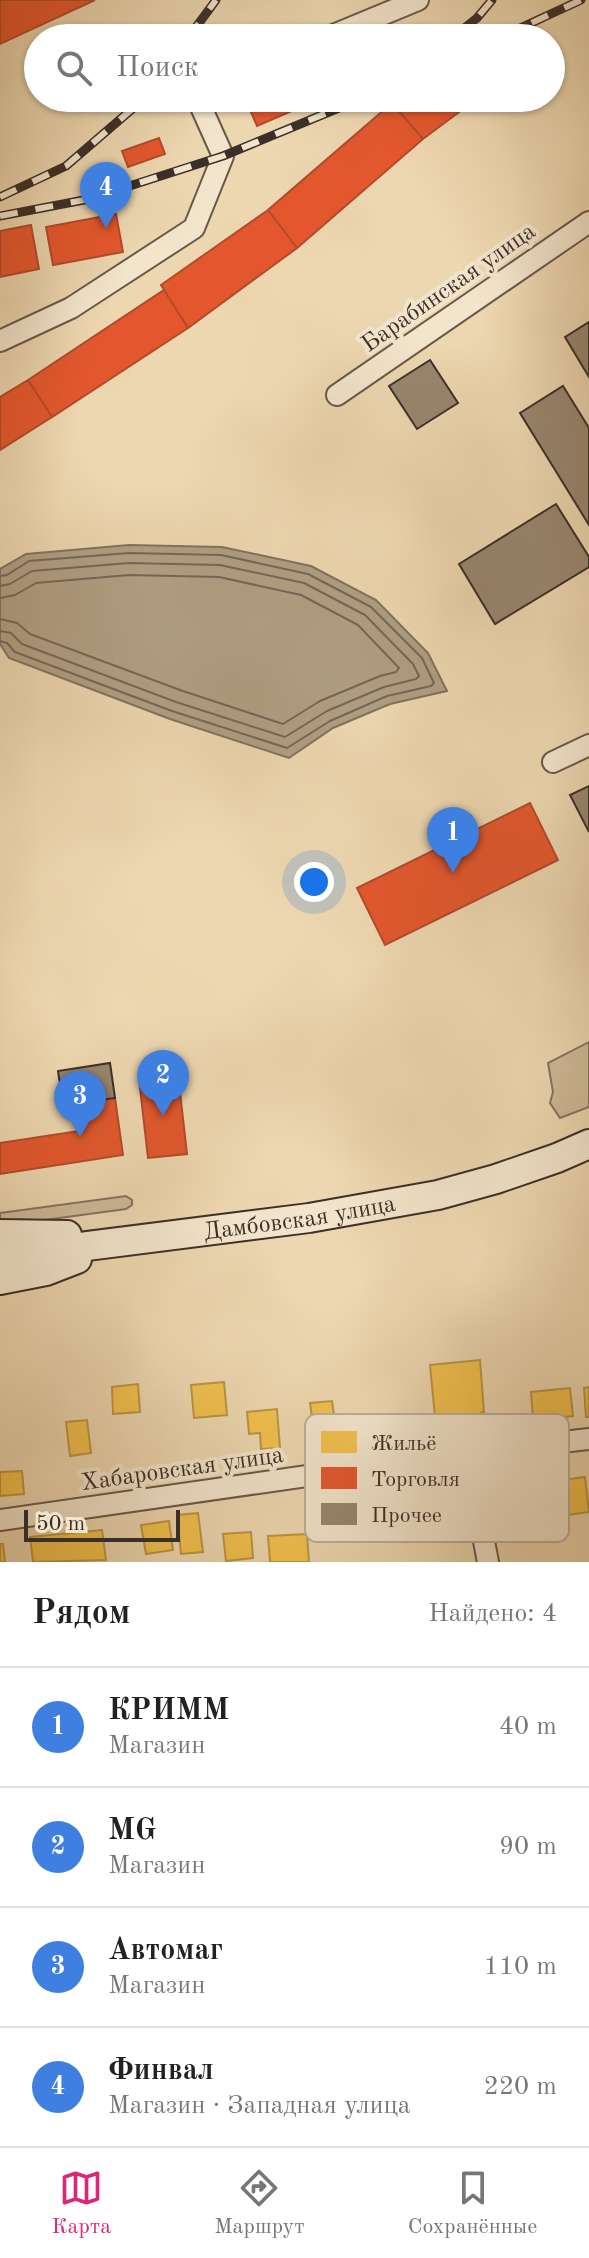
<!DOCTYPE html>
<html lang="ru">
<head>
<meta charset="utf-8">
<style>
  :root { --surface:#fff; --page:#f2f2f2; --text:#222; --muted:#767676; --line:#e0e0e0; --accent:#db2777 }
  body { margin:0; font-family:"Old Standard TT",serif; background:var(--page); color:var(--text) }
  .scale { position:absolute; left:24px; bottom:20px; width:156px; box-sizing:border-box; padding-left:8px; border:4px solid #3b2f29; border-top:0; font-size:22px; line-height:28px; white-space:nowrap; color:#3b2f29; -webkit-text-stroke:6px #f3e5cc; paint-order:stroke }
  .you { position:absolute; left:314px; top:882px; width:28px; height:28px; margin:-20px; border:6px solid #fff; border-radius:50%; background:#1a73e8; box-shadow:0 0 0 12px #1a73e833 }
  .badge { display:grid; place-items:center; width:52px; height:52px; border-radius:50%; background:var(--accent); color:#fff; font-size:26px; font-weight:700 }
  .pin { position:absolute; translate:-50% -66px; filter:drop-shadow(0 2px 4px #0008) }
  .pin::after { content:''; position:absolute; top:42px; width:28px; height:24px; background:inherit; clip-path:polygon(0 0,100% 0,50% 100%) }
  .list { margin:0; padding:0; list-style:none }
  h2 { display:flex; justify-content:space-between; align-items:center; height:104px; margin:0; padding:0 32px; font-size:34px }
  h2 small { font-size:26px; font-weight:400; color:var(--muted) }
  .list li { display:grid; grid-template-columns:52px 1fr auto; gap:24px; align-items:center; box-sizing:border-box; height:120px; padding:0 32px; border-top:2px solid var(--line) }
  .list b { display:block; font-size:30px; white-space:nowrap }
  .list p { margin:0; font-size:26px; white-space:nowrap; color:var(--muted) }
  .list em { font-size:26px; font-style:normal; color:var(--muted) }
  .icon { flex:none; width:44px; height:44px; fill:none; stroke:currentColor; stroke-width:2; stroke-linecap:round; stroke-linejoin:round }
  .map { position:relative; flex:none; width:589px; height:1562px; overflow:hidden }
  .search { position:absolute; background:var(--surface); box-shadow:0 2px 6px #0004; left:24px; right:24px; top:24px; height:88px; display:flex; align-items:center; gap:20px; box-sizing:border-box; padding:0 28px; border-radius:44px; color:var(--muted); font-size:30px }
  .sheet { height:584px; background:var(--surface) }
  nav { display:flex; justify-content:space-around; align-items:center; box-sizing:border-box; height:112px; border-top:2px solid var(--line); background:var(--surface); font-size:22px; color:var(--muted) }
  nav a { display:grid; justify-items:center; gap:4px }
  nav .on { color:var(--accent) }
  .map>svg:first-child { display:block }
  .green { fill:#cfba99; stroke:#857461; stroke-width:2 }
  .water { fill:#b09e82; stroke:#81725e; stroke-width:2 }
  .homes { fill:#f2c14e; stroke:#bb9543; stroke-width:2 }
  .shops { fill:#e4572e; stroke:#b14b2c; stroke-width:2 }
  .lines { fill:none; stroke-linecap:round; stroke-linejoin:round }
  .shore { stroke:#766656; stroke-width:2 }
  .building { fill:#98866f; stroke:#3b2f29; stroke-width:2 }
  .minor-casing { stroke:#68594b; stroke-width:24 }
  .secondary-casing { stroke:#3b2f29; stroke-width:32 }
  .minor { stroke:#f3e5cc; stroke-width:20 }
  .secondary { stroke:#f3e5cc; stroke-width:28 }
  .rail-casing { stroke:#3b2f29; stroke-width:9 }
  .rail { stroke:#f3e5cc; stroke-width:6; stroke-dasharray:18; stroke-linecap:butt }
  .labels { text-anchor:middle; stroke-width:8; stroke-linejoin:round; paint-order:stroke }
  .street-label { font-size:24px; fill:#3b2f29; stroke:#f3e5cc }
  .key { fill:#f3e5cc; stroke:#bcae9b; stroke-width:2 }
  .key-label { font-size:22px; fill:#3b2f29 }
</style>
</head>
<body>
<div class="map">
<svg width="589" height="1562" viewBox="0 0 589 1562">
  <rect width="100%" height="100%" fill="#edd7b0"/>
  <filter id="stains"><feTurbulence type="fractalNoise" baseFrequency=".0025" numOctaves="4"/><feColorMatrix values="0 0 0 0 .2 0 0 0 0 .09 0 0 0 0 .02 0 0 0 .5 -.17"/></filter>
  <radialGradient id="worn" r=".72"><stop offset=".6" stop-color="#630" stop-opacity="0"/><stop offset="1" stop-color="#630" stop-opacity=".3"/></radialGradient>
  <path class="green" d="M 589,1042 L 589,1107 L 560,1118 L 550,1103 L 553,1092 L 548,1063 Z
    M 126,1196 L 132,1200 L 132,1205 L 126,1209 L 0,1226 L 0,1213 Z"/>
  <path class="water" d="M 129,545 L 222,547 L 311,566 L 376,600 L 428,653 L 447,691 L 390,704 L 333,728 L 289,758 L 170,719 L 9,658 L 0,644 L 0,569 L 26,554 Z"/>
  <path class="homes" d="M 480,1360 L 484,1412 L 482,1412 L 477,1418 L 468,1419 L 463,1414 L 435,1417 L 430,1365 Z
    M 224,1382 L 227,1415 L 194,1418 L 191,1385 Z
    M 138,1384 L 140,1412 L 113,1414 L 112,1387 Z
    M 589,1387 L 589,1417 L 586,1417 L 584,1388 Z
    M 570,1388 L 573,1416 L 533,1420 L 531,1392 Z
    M 332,1401 L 335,1423 L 313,1425 L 310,1403 Z
    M 277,1409 L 280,1448 L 261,1449 L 260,1433 L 249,1434 L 247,1412 Z
    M 87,1420 L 91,1453 L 70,1456 L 66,1422 Z
    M 22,1471 L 24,1494 L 0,1496 L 0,1472 Z
    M 585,1477 L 589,1512 L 553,1517 L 548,1482 Z
    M 198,1513 L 203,1552 L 181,1554 L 177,1515 Z
    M 169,1521 L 173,1550 L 146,1554 L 141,1525 Z
    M 102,1530 L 106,1560 L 33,1562 L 30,1537 Z
    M 251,1532 L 253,1558 L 226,1561 L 223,1534 Z
    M 307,1534 L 309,1562 L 270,1562 L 268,1536 Z
    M 0,1544 L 3,1544 L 5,1562 L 0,1562 Z"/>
  <path class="shops" d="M 0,0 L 95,0 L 0,44 Z
    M 245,98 L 322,98 L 257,126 Z
    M 408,98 L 422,98 L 431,111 L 448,99 L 459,112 L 423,139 L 394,105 Z
    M 392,103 L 423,139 L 297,248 L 268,210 Z
    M 159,138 L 165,154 L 128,167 L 122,151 Z
    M 268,210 L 297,248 L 188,328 L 161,285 Z
    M 116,214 L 123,252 L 53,265 L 46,227 Z
    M 31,225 L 39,269 L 0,277 L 0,231 Z
    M 164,290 L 188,328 L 52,417 L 28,380 Z
    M 28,380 L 52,417 L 0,450 L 0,397 Z
    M 530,803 L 558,860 L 385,945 L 357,888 Z
    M 178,1074 L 187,1154 L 148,1158 L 139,1079 Z
    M 115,1098 L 123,1155 L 0,1174 L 0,1143 L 79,1131 L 75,1104 Z"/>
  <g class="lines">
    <path class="shore" d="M 0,576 L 7,575 L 29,561 L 129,553 L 221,555 L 308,574 L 371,607 L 422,658 L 434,683 L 431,686 L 387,696 L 330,721 L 287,748 L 172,711 L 15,652 L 7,643 L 0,641
      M 0,586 L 10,584 L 32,571 L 129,563 L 220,565 L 304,583 L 365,615 L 413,664 L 419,676 L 416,679 L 384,687 L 327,711 L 285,737 L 176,702 L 22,644 L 11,633 L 0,631
      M 0,598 L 15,595 L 36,583 L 129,575 L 219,577 L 301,595 L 358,625 L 399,668 L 396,672 L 380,676 L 320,701 L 283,724 L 180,690 L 30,634 L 17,623 L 0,619"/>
  </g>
  <path class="building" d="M 589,322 L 589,377 L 565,337 Z
    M 430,360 L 458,403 L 417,429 L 389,386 Z
    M 563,386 L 589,428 L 589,525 L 520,413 Z
    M 556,504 L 589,557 L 589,567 L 495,624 L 459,564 Z
    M 589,786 L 589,832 L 570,795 Z
    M 110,1063 L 115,1098 L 63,1105 L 58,1071 Z"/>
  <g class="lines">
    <g class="minor-casing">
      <path id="minor" d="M 326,38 L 418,0
        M 0,341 L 71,308 L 194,228 L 223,156 L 197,98
        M 337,395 L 589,222
        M 553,762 L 589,745
        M 467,1453 L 488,1562
        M 0,1520 L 467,1453 L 589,1439"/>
    </g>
    <g class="secondary-casing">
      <g id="secondary">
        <path d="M 0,1234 L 67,1235"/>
        <path id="s1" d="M 0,1257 L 309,1218 L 438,1195 L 496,1179 L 557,1158 L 589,1144"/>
        <path d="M 0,1280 L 46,1271 L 77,1259"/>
      </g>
    </g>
    <use href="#minor" class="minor"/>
    <use href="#secondary" class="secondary"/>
    <g class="rail-casing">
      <path id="rail" d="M 188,38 L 216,0
        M 452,38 L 477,18 L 492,0
        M 499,38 L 581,0
        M 0,197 L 66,166 L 138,104 L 143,98
        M 0,216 L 89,199 L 223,156 L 363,98"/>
    </g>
    <use href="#rail" class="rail"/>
  </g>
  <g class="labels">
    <g class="street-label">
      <text transform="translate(448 287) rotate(-35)" y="8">Барабинская улица</text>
      <text dy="8" stroke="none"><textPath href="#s1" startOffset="302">Дамбовская улица</textPath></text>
      <text transform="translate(182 1468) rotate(-8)" y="8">Хабаровская улица</text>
    </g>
  </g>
  <rect x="305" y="1414" width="264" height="128" rx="12" class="key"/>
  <rect x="321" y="1431" width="36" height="22" fill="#f2c14e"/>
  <rect x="321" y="1467" width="36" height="22" fill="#e4572e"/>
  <rect x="321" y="1503" width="36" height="22" fill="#98866f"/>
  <g class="key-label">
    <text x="371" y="1450">Жильё</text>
    <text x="371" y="1486">Торговля</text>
    <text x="371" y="1522">Прочее</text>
  </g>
  <rect width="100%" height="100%" filter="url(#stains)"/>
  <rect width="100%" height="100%" fill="url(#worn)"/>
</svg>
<div class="scale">50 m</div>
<div class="you"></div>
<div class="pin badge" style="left:453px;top:873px;background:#3f7fe0">1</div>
<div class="pin badge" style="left:163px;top:1116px;background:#3f7fe0">2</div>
<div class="pin badge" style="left:80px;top:1137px;background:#3f7fe0">3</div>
<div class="pin badge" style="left:106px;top:228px;background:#3f7fe0">4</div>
<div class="search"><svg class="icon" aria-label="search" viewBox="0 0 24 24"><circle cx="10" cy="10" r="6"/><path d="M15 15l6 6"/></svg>Поиск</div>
</div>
<section class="sheet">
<h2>Рядом<small>Найдено: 4</small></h2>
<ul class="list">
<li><span class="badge" style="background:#3f7fe0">1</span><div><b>КРИММ</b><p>Магазин</p></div><em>40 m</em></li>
<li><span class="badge" style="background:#3f7fe0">2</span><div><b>MG</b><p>Магазин</p></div><em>90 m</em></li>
<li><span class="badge" style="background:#3f7fe0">3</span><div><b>Автомаг</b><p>Магазин</p></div><em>110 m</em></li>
<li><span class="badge" style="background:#3f7fe0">4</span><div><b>Финвал</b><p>Магазин · Западная улица</p></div><em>220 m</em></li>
</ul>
</section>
<nav>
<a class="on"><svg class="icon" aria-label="map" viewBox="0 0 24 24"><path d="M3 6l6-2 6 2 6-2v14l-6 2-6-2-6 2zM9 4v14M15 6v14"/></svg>Карта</a>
<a><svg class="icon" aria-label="directions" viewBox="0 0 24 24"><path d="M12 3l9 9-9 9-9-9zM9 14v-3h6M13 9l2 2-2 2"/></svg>Маршрут</a>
<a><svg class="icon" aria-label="saved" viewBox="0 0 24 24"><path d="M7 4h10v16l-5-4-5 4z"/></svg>Сохранённые</a>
</nav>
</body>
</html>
